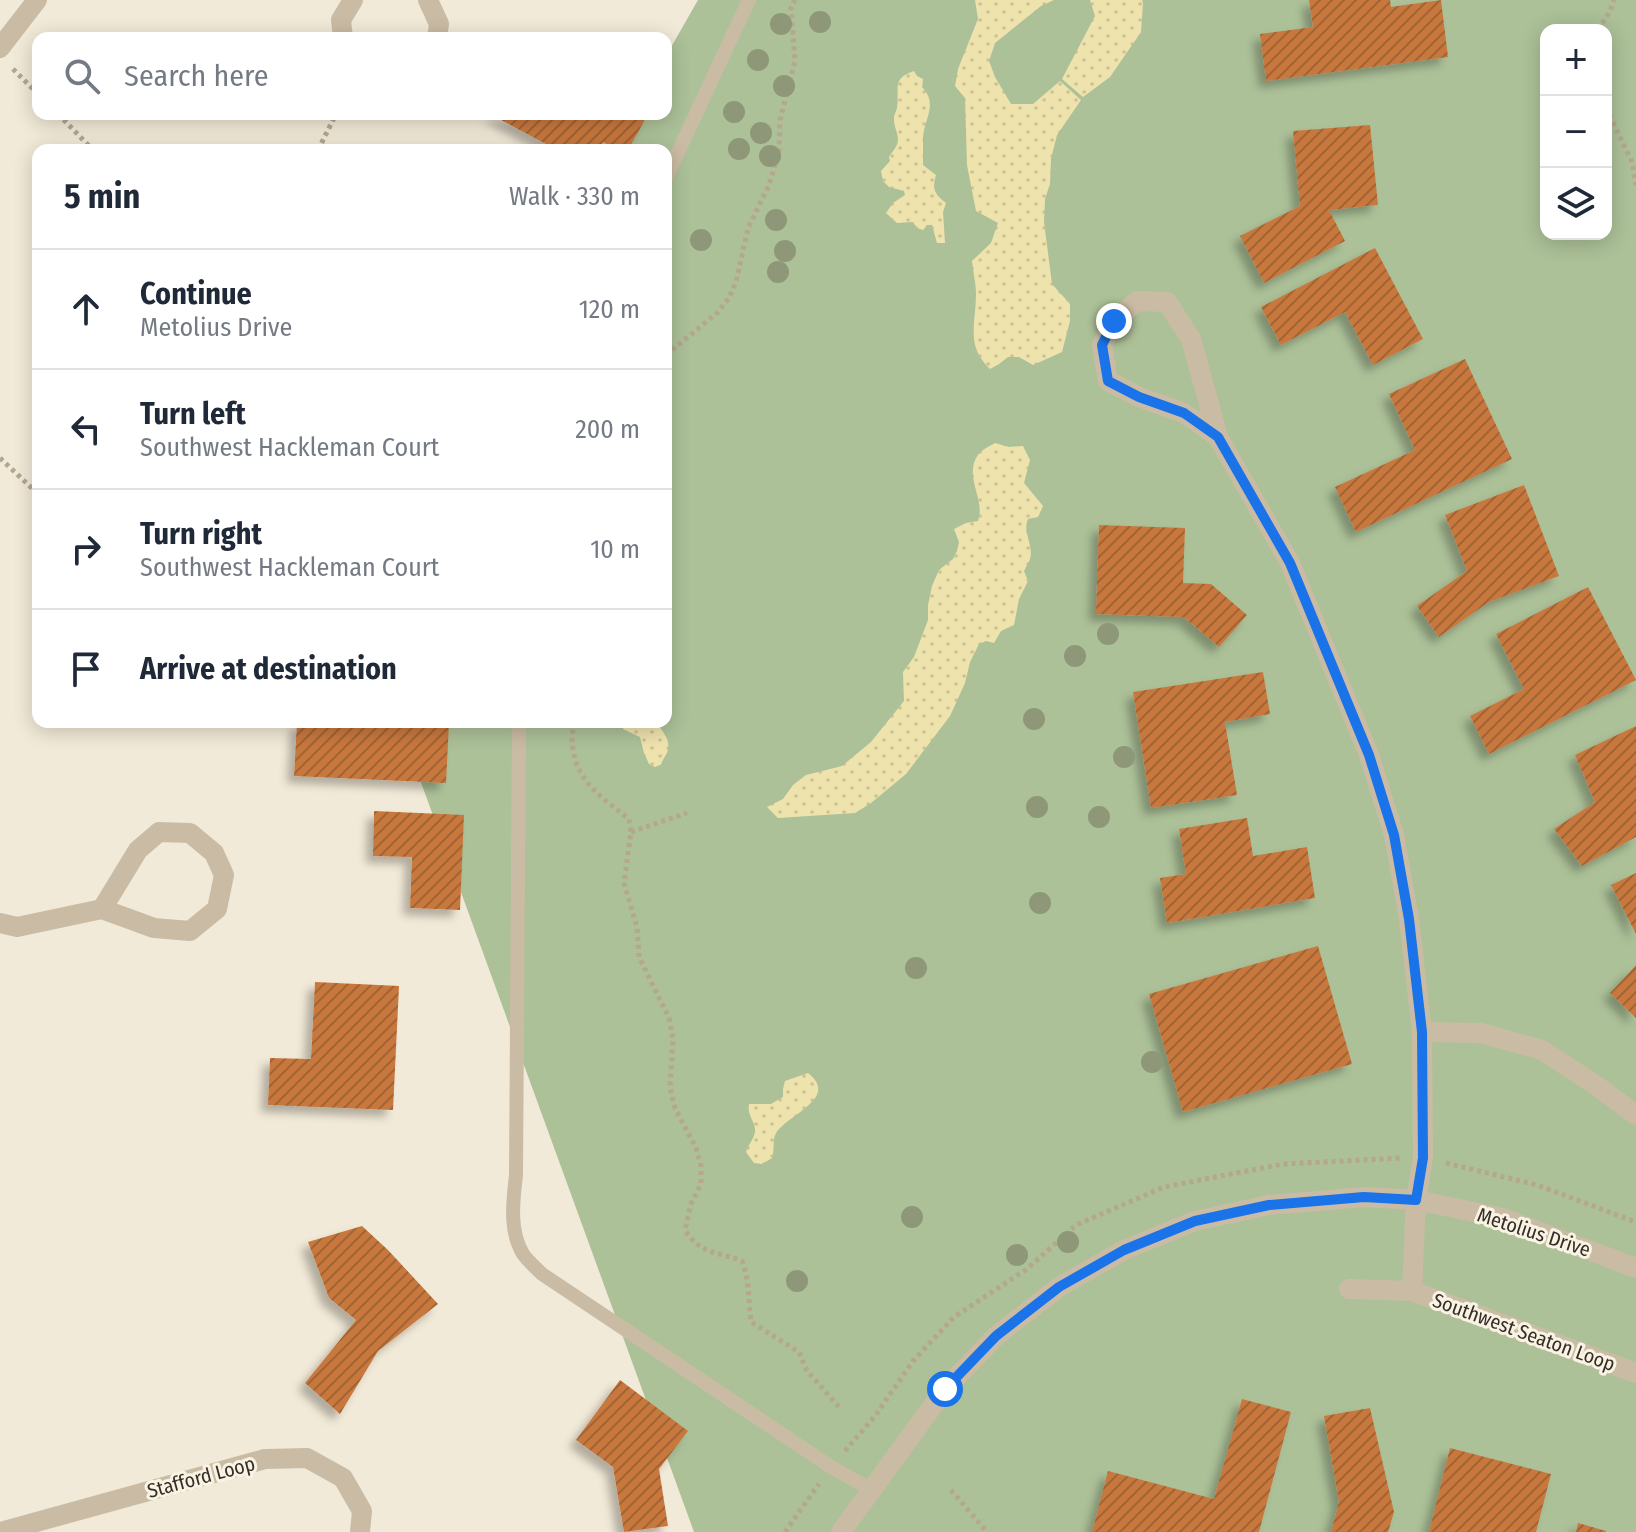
<!DOCTYPE html>
<html lang="en">
<head>
<meta charset="utf-8">
<style>
  :root { --surface:#fff; --page:#f2f2f3; --text:#1f2937; --muted:#747a83; --line:#e0e1e3 }
  body { margin:0; font-family:"Fira Sans Condensed",sans-serif; background:var(--page); color:var(--text) }
  .controls { position:absolute; right:24px; top:24px; display:grid; overflow:hidden; border-radius:16px; box-shadow:0 4px 20px #0003 }
  .controls button { width:72px; height:72px; display:grid; place-items:center; padding:0; border:0; border-bottom:2px solid var(--line); background:var(--surface); color:var(--text); font:40px sans-serif }
  .stop { position:absolute; width:24px; height:24px; margin:-18px; border:6px solid #1a73e8; border-radius:50%; background:#fff }
  .stop.end { background:#1a73e8; border-color:#fff; box-shadow:0 2px 8px #0008 }
  .list { margin:0; padding:0; list-style:none }
  h2 { display:flex; justify-content:space-between; align-items:center; height:104px; margin:0; padding:0 32px; font-size:34px }
  h2 small { font-size:26px; font-weight:400; color:var(--muted) }
  .list li { display:grid; grid-template-columns:52px 1fr auto; gap:24px; align-items:center; box-sizing:border-box; height:120px; padding:0 32px; border-top:2px solid var(--line) }
  .list b { display:block; font-size:30px; white-space:nowrap }
  .list p { margin:0; font-size:26px; white-space:nowrap; color:var(--muted) }
  .list em { font-size:26px; font-style:normal; color:var(--muted) }
  .icon { flex:none; width:44px; height:44px; fill:none; stroke:currentColor; stroke-width:2; stroke-linecap:round; stroke-linejoin:round }
  .map { position:relative; flex:none; width:1636px; height:1532px; overflow:hidden }
  .search { position:absolute; background:var(--surface); box-shadow:0 4px 20px #0003; left:32px; top:32px; width:640px; height:88px; display:flex; align-items:center; gap:20px; box-sizing:border-box; padding:0 28px; border-radius:16px; color:var(--muted); font-size:30px }
  .panel { position:absolute; background:var(--surface); box-shadow:0 4px 20px #0003; left:32px; top:144px; width:640px; height:584px; border-radius:16px }
  .map>svg:first-child { display:block }
  .green { fill:#acc198; fill-rule:evenodd }
  .sand { fill:url(#sand-dots) }
  .building { fill:url(#building-hatch); filter:url(#shadow) }
  .lines { fill:none; stroke-linecap:round; stroke-linejoin:round }
  .path { stroke:#b5a68e; stroke-width:5; stroke-dasharray:4 4; stroke-linecap:butt }
  .service { stroke:#cabca4; stroke-width:14 }
  .minor { stroke:#cabca4; stroke-width:20 }
  .tertiary { stroke:#cabca4; stroke-width:20 }
  .tree { fill:#8e9778 }
  .route { stroke:#1a73e8; stroke-width:10 }
  .labels { text-anchor:middle; stroke-width:6; stroke-linejoin:round; paint-order:stroke }
  .street-label { font-size:20px; fill:#352d26; stroke:#f9f3e4 }
</style>
</head>
<body>
<div class="map">
<svg width="1636" height="1532" viewBox="0 0 1636 1532">
  <defs>
    <pattern id="sand-dots" width="8" height="8" patternUnits="userSpaceOnUse" patternTransform="scale(2)"><rect width="8" height="8" fill="#efe3ad"/><path d="M2 2h.1M6 6h.1" fill="none" stroke="#cec395" stroke-width="1.8" stroke-linecap="round"/></pattern>
    <pattern id="building-hatch" width="6" height="6" patternUnits="userSpaceOnUse" patternTransform="scale(2)"><rect width="6" height="6" fill="#c9783e"/><path d="M-1 1l2-2M0 6l6-6M5 7l2-2" fill="none" stroke="#a46334"/></pattern>
    <filter id="shadow"><feDropShadow dx="-7" dy="7" stdDeviation="4" flood-color="#0004"/></filter>
  </defs>
  <rect width="100%" height="100%" fill="#f2ead8"/>
  <path class="green" d="M 698,0 L 1636,0 L 1636,1532 L 694,1532 L 399,722 L 666,722 L 666,150 L 614,150 L 634,114 L 666,114 L 666,56 ZM 1546,30 L 1606,30 L 1606,234 L 1546,234 Z"/>
  <path class="sand" d="M 975,0 L 1054,0 L 1041,6 L 995,43 L 989,61 L 995,77 L 1011,104 L 1033,104 L 1060,81 L 1081,100 L 1057,135 L 1051,159 L 1050,184 L 1045,199 L 1044,222 L 1052,284 L 1070,304 L 1070,321 L 1062,352 L 1033,365 L 1019,357 L 1008,357 L 999,364 L 990,369 C 965,345 976,324 976,294 C 976,283 973,271 972,261 L 991,243 L 998,223 L 976,211 L 967,165 L 965,98 L 955,86 L 958,69 L 978,19 Z
    M 1090,0 L 1142,0 L 1143,3 L 1141,32 L 1110,77 L 1083,97 L 1062,79 L 1095,16 Z
    M 914,71 L 917,76 L 923,79 L 922,87 C 938,104 925,117 923,137 C 923,146 923,156 923,165 L 936,175 C 932,189 934,194 946,203 L 943,212 L 945,243 L 937,243 L 932,225 L 927,225 L 923,230 L 917,228 L 913,222 L 897,223 L 886,213 L 893,203 L 905,195 L 904,191 L 889,187 L 883,181 L 881,171 L 890,161 L 889,157 C 892,152 898,146 898,140 C 898,133 894,127 894,120 C 894,113 895,115 897,108 C 900,88 891,79 914,71 Z
    M 995,443 L 1009,447 L 1023,446 L 1030,460 L 1024,483 L 1043,506 L 1038,517 L 1028,519 C 1022,532 1034,545 1030,559 C 1030,560 1025,569 1024,571 L 1028,581 L 1019,599 L 1014,625 L 1001,631 L 994,643 L 986,641 L 979,644 L 970,662 L 965,683 L 950,716 L 906,774 L 871,803 L 855,813 L 778,818 L 767,807 L 783,799 L 793,785 L 806,775 L 842,766 L 871,742 L 904,701 L 903,672 L 914,657 L 928,620 L 928,605 L 932,586 L 939,570 L 953,559 L 957,551 L 959,542 L 954,529 L 966,523 L 978,521 C 986,500 963,476 978,455 C 981,450 990,446 995,443 Z
    M 624,722 L 657,722 C 665,736 674,743 664,758 C 659,767 664,763 655,767 L 649,764 L 644,753 L 640,737 L 623,729 Z
    M 808,1073 C 840,1098 788,1114 776,1133 C 772,1141 775,1150 772,1158 L 762,1164 L 754,1163 L 746,1152 C 748,1145 754,1139 755,1132 C 756,1121 747,1117 749,1104 L 771,1104 L 783,1097 L 783,1089 L 785,1081 Z"/>
  <path class="building" d="M 1309,0 L 1390,0 L 1391,7 L 1441,0 L 1448,57 L 1266,81 L 1260,34 L 1313,27 Z
    M 490,114 L 648,114 L 628,150 L 617,150 L 603,142 L 599,150 L 557,150 Z
    M 1370,125 L 1378,205 L 1329,210 L 1345,241 L 1264,283 L 1240,236 L 1300,206 L 1293,131 Z
    M 1375,248 L 1423,339 L 1373,365 L 1345,312 L 1281,345 L 1261,307 Z
    M 1465,359 L 1512,459 L 1356,532 L 1335,487 L 1415,450 L 1389,394 Z
    M 1524,485 L 1559,576 L 1489,602 L 1439,637 L 1417,606 L 1467,571 L 1445,515 Z
    M 1099,525 L 1185,528 L 1183,583 L 1211,584 L 1247,615 L 1219,647 L 1184,617 L 1096,614 Z
    M 1588,587 L 1636,680 L 1489,754 L 1470,716 L 1524,689 L 1496,634 Z
    M 1263,672 L 1270,714 L 1225,722 L 1237,795 L 1151,808 L 1133,692 Z
    M 297,722 L 449,723 L 446,783 L 294,776 Z
    M 1636,726 L 1636,837 L 1582,866 L 1554,829 L 1595,802 L 1575,755 Z
    M 374,811 L 464,815 L 460,910 L 410,908 L 412,857 L 373,856 Z
    M 1247,818 L 1253,856 L 1307,847 L 1315,898 L 1167,923 L 1160,878 L 1186,874 L 1179,829 Z
    M 1636,873 L 1636,934 L 1611,885 Z
    M 1318,946 L 1352,1064 L 1183,1112 L 1149,994 Z
    M 1636,965 L 1636,1018 L 1610,993 Z
    M 315,982 L 399,986 L 393,1110 L 268,1105 L 270,1058 L 311,1059 Z
    M 362,1226 L 388,1250 L 438,1304 L 378,1351 L 340,1414 L 305,1383 L 356,1320 L 329,1298 L 308,1242 Z
    M 620,1380 L 688,1431 L 659,1469 L 668,1526 L 624,1532 L 613,1467 L 576,1440 Z
    M 1242,1399 L 1291,1412 L 1259,1532 L 1092,1532 L 1108,1471 L 1214,1499 Z
    M 1370,1408 L 1394,1512 L 1388,1532 L 1331,1532 L 1339,1502 L 1324,1416 Z
    M 1450,1448 L 1551,1474 L 1536,1532 L 1429,1532 Z
    M 1578,1523 L 1606,1531 L 1606,1532 L 1576,1532 Z"/>
  <g class="lines">
    <path class="path" d="M 1598,30 L 1610,11 L 1614,0
      M 13,69 L 38,94
      M 1606,108 L 1632,162 L 1636,185
      M 58,114 L 93,150
      M 318,150 L 336,114
      M 666,355 L 717,313 L 729,298 L 736,282 L 748,228 L 769,185 L 779,152 L 780,120 L 795,61 L 791,8 L 795,0
      M 0,458 L 38,494
      M 574,722 C 573,730 571,740 573,749 C 578,784 603,798 629,819 L 631,832 L 624,883 L 637,927 L 639,957 L 669,1018 L 673,1039 L 670,1088 L 675,1108 L 696,1148 L 701,1166 L 701,1184 L 691,1204 L 685,1230 C 701,1255 716,1251 742,1261 C 750,1281 748,1301 751,1322 L 799,1352 L 807,1371 L 839,1407
      M 631,832 L 687,813
      M 1446,1163 L 1537,1185 L 1636,1222
      M 845,1451 L 875,1416 L 913,1361 L 954,1317 L 1027,1269 L 1076,1225 L 1164,1187 L 1283,1164 L 1401,1158
      M 951,1490 L 987,1532
      M 785,1532 L 819,1484"/>
    <path class="service" d="M 666,178 L 749,0
      M 519,722 L 516,1175 C 513,1201 509,1231 523,1254 C 528,1261 536,1268 542,1274 L 831,1467 L 872,1490"/>
    <path class="minor" d="M 428,0 L 439,24 L 437,38
      M 343,38 L 341,20 L 353,0
      M 0,48 L 37,0
      M 1218,437 L 1184,413 L 1139,397 L 1108,381 L 1102,345 L 1114,321 L 1137,301 L 1167,302 L 1191,339 L 1218,437 L 1290,563 L 1369,755 L 1394,835 L 1409,919 L 1422,1032 L 1423,1158 L 1416,1200 L 1412,1291
      M 0,923 L 17,927 L 102,909 L 154,928 L 190,931 L 217,909 L 224,875 L 214,853 L 190,833 L 159,832 L 138,850 L 102,909
      M 1422,1032 L 1481,1033 L 1542,1050 L 1597,1086 L 1636,1115
      M 1349,1289 L 1412,1291 L 1636,1373
      M 0,1532 L 265,1459 L 307,1458 L 343,1478 L 362,1511 L 360,1532"/>
    <path class="tertiary" d="M 841,1532 L 945,1389 L 996,1336 L 1059,1287 L 1124,1250 L 1195,1221 L 1269,1205 L 1364,1197 L 1416,1200 L 1503,1218 L 1636,1268"/>
  </g>
  <g class="tree">
    <circle cx="820" cy="22" r="11"/>
    <circle cx="781" cy="24" r="11"/>
    <circle cx="758" cy="60" r="11"/>
    <circle cx="784" cy="86" r="11"/>
    <circle cx="734" cy="112" r="11"/>
    <circle cx="761" cy="133" r="11"/>
    <circle cx="739" cy="149" r="11"/>
    <circle cx="770" cy="156" r="11"/>
    <circle cx="776" cy="220" r="11"/>
    <circle cx="701" cy="240" r="11"/>
    <circle cx="785" cy="251" r="11"/>
    <circle cx="778" cy="272" r="11"/>
    <circle cx="1108" cy="634" r="11"/>
    <circle cx="1075" cy="656" r="11"/>
    <circle cx="1034" cy="719" r="11"/>
    <circle cx="1124" cy="757" r="11"/>
    <circle cx="1037" cy="807" r="11"/>
    <circle cx="1099" cy="817" r="11"/>
    <circle cx="1040" cy="903" r="11"/>
    <circle cx="916" cy="968" r="11"/>
    <circle cx="1152" cy="1062" r="11"/>
    <circle cx="912" cy="1217" r="11"/>
    <circle cx="1068" cy="1242" r="11"/>
    <circle cx="1017" cy="1255" r="11"/>
    <circle cx="797" cy="1281" r="11"/>
  </g>
  <g class="lines">
    <path class="route" d="M 945,1389 L 996,1336 L 1059,1287 L 1124,1250 L 1195,1221 L 1269,1205 L 1364,1197 L 1416,1200 L 1423,1158 L 1422,1032 L 1409,919 L 1394,835 L 1369,755 L 1290,563 L 1218,437 L 1184,413 L 1139,397 L 1108,381 L 1102,345 L 1114,321"/>
  </g>
  <g class="labels">
    <g class="street-label">
      <text transform="translate(1534 1232) rotate(18)" y="7">Metolius Drive</text>
      <text transform="translate(1524 1332) rotate(20)" y="7">Southwest Seaton Loop</text>
      <text transform="translate(201 1477) rotate(-15)" y="7">Stafford Loop</text>
    </g>
  </g>
</svg>
<div class="controls">
<button>+</button>
<button>−</button>
<button><svg class="icon" aria-label="layers" viewBox="0 0 24 24"><path d="M12 4l9 5-9 5-9-5zM3 14l9 5 9-5"/></svg></button>
</div>
<div class="stop" style="left:945px;top:1389px"></div>
<div class="stop end" style="left:1114px;top:321px"></div>
<div class="search"><svg class="icon" aria-label="search" viewBox="0 0 24 24"><circle cx="10" cy="10" r="6"/><path d="M15 15l6 6"/></svg>Search here</div>
<section class="panel">
<h2>5 min<small>Walk · 330 m</small></h2>
<ul class="list">
<li><svg class="icon" aria-label="ahead" viewBox="0 0 24 24"><path d="M12 20V5M6 11l6-6 6 6"/></svg><div><b>Continue</b><p>Metolius Drive</p></div><em>120 m</em></li>
<li><svg class="icon" aria-label="left" viewBox="0 0 24 24"><path d="M17 20v-9H6M10 6l-5 5 5 5"/></svg><div><b>Turn left</b><p>Southwest Hackleman Court</p></div><em>200 m</em></li>
<li><svg class="icon" aria-label="right" viewBox="0 0 24 24"><path d="M7 20v-9h11M14 6l5 5-5 5"/></svg><div><b>Turn right</b><p>Southwest Hackleman Court</p></div><em>10 m</em></li>
<li><svg class="icon" aria-label="arrive" viewBox="0 0 24 24"><path d="M6 21V4h12l-3 4 3 4H6"/></svg><div><b>Arrive at destination</b></div></li>
</ul>
</section>
</div>
</body>
</html>
